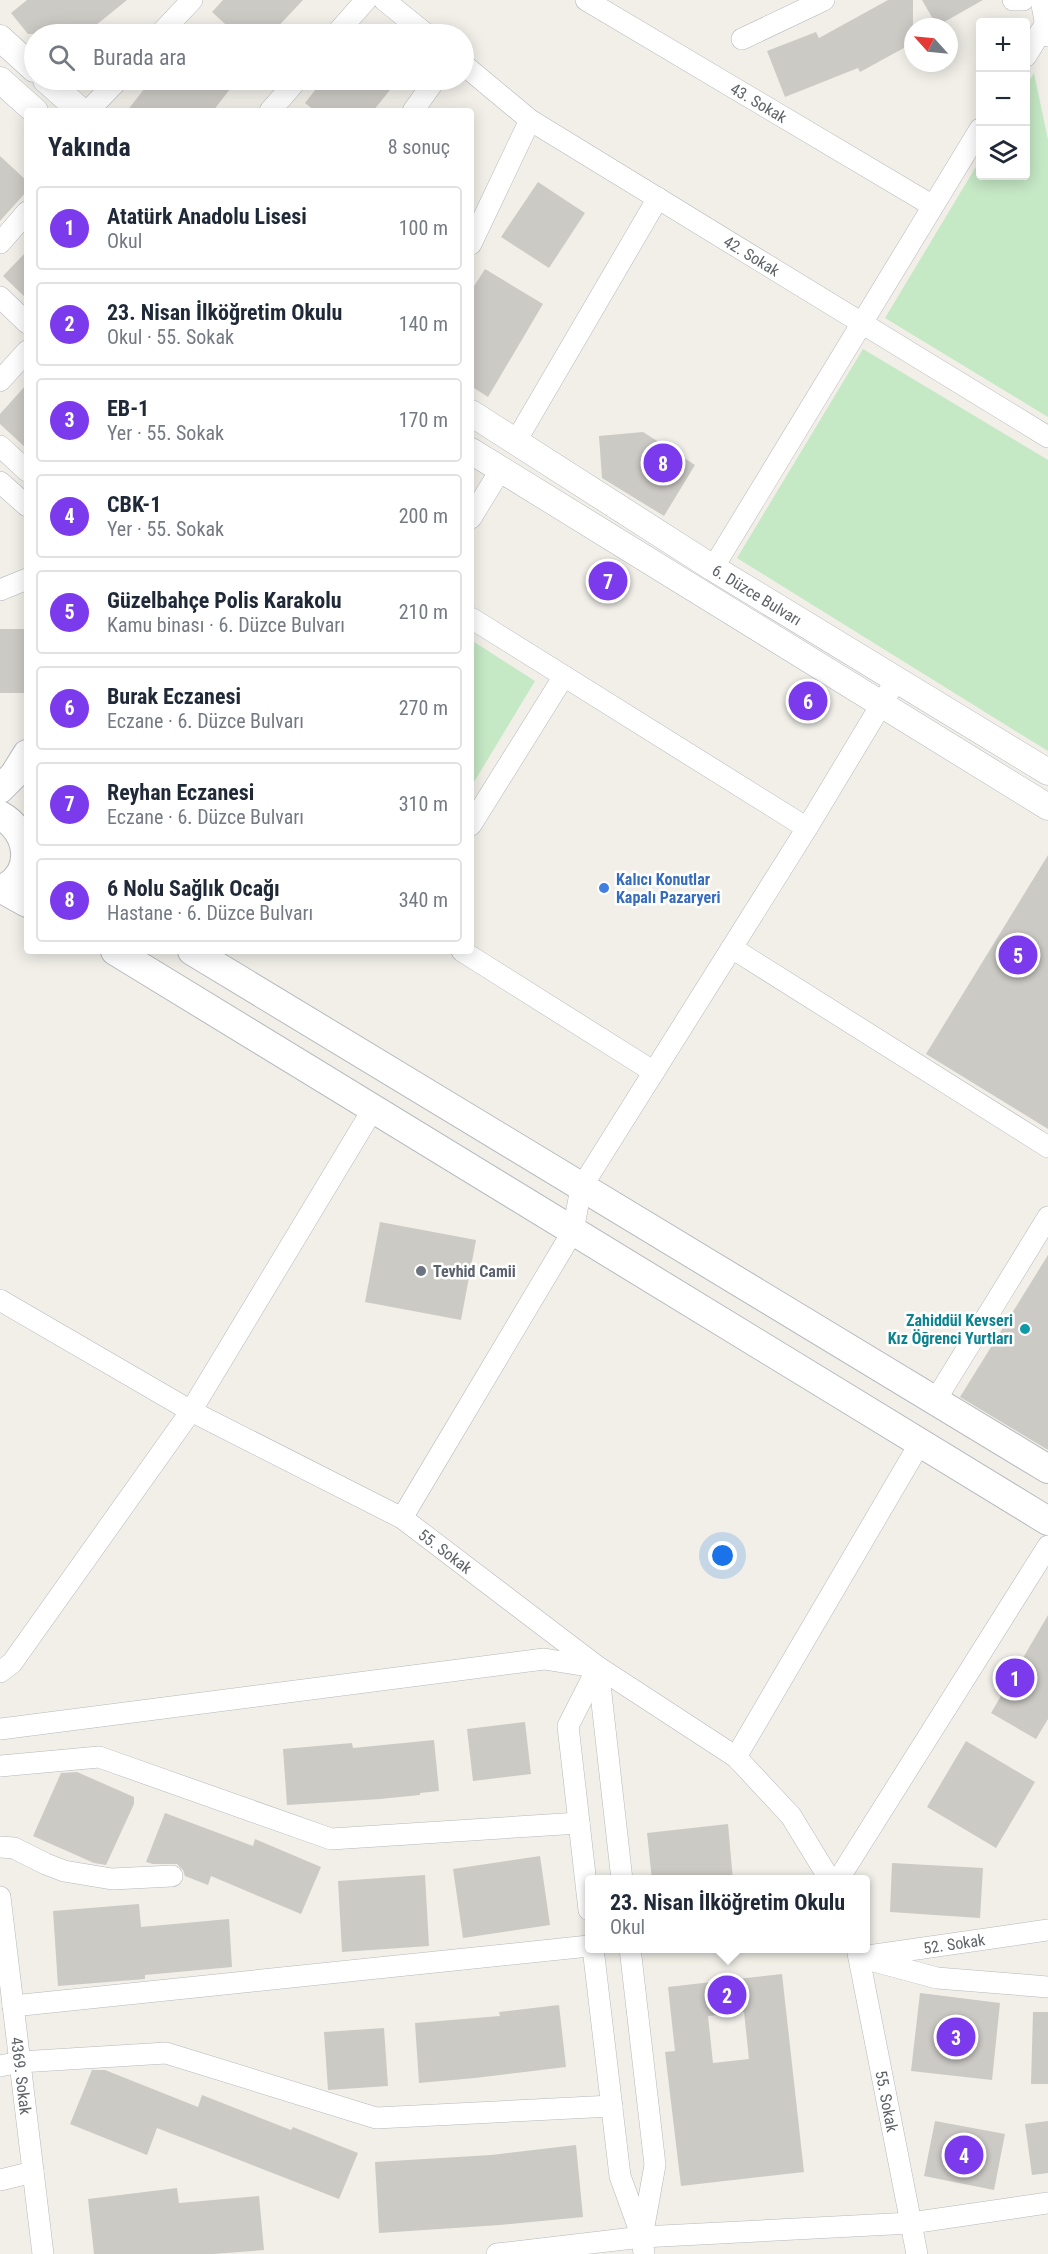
<!DOCTYPE html>
<html lang="tr">
<head>
<meta charset="utf-8">
<style>
  :root { --surface:#fff; --page:#f2f2f3; --text:#1f2937; --muted:#747a83; --line:#e0e1e3; --accent:#7c3aed }
  body { margin:0; font-family:"Roboto Condensed",sans-serif; background:var(--page); color:var(--text) }
  .controls { position:absolute; right:18px; top:18px; display:grid; overflow:hidden; border-radius:6px; box-shadow:0 3px 15px #0003 }
  .controls button { width:54px; height:54px; display:grid; place-items:center; padding:0; border:0; border-bottom:2px solid var(--line); background:var(--surface); color:var(--text); font:30px sans-serif }
  .compass { position:absolute; left:904px; top:18px; width:54px; height:54px; border-radius:50%; background:var(--surface); box-shadow:0 3px 15px #0003; rotate:297deg }
  .you { position:absolute; left:723px; top:1556px; width:21px; height:21px; margin:-15px; border:4px solid #fff; border-radius:50%; background:#1a73e8; box-shadow:0 0 0 9px #1a73e833 }
  .badge { display:grid; place-items:center; width:39px; height:39px; border-radius:50%; background:var(--accent); color:#fff; font-size:20px; font-weight:700 }
  .pin { position:absolute; translate:-50% -50%; border:3px solid #fff; box-shadow:0 2px 6px #0006 }
  .popup { position:absolute; left:585px; top:1875px; width:285px; height:78px; box-sizing:border-box; display:grid; place-content:center; border-radius:6px; background:var(--surface); filter:drop-shadow(0 2px 4px #0005); font-size:20px; white-space:nowrap; color:var(--muted) }
  .popup b { font-size:22px; color:var(--text) }
  .popup::after { content:''; position:absolute; left:50%; top:100%; margin-left:-12px; border:12px solid transparent; border-top-color:var(--surface) }
  .list { margin:0; padding:0; list-style:none }
  h2 { display:flex; justify-content:space-between; align-items:center; height:78px; margin:0; padding:0 24px; font-size:26px }
  h2 small { font-size:20px; font-weight:400; color:var(--muted) }
  .list li { display:grid; grid-template-columns:39px 1fr auto; gap:18px; align-items:center; box-sizing:border-box; height:84px; margin:0 12px 12px; padding:0 12px; border:2px solid var(--line); border-radius:6px }
  .list b { display:block; font-size:22px; white-space:nowrap }
  .list p { margin:0; font-size:20px; white-space:nowrap; color:var(--muted) }
  .list em { font-size:20px; font-style:normal; color:var(--muted) }
  .icon { flex:none; width:33px; height:33px; fill:none; stroke:currentColor; stroke-width:2; stroke-linecap:round; stroke-linejoin:round }
  .map { position:relative; flex:none; width:1048px; height:2254px; overflow:hidden }
  .search { position:absolute; background:var(--surface); box-shadow:0 3px 15px #0003; left:24px; top:24px; width:450px; height:66px; display:flex; align-items:center; gap:15px; box-sizing:border-box; padding:0 21px; border-radius:33px; color:var(--muted); font-size:22px }
  .panel { position:absolute; background:var(--surface); box-shadow:0 3px 15px #0003; left:24px; top:108px; width:450px; height:846px; border-radius:6px }
  .map>svg:first-child { display:block }
  .green { fill:#c5e8c5 }
  .building { fill:#cccac5; fill-rule:evenodd }
  .lines { fill:none; stroke-linecap:round; stroke-linejoin:round }
  .minor-casing { stroke:#b5b8bc; stroke-width:22 }
  .tertiary-casing { stroke:#b5b8bc; stroke-width:27 }
  .secondary-casing { stroke:#b6babf; stroke-width:30 }
  .minor { stroke:#fff; stroke-width:21 }
  .tertiary { stroke:#fff; stroke-width:26 }
  .secondary { stroke:#fff; stroke-width:28 }
  .shop-dot { fill:#3f7fe0; stroke:#fff; stroke-width:2 }
  .worship-dot { fill:#6b7280; stroke:#fff; stroke-width:2 }
  .culture-dot { fill:#0f9aa8; stroke:#fff; stroke-width:2 }
  .labels { text-anchor:middle; stroke-width:5; stroke-linejoin:round; paint-order:stroke }
  .street-label { font-size:16px; fill:#5f6368; stroke:#fff }
  .shop-label { font-size:16px; font-weight:bold; fill:#366cbe; stroke:#fff; text-anchor:start }
  .worship-label { font-size:16px; font-weight:bold; fill:#5b616d; stroke:#fff; text-anchor:start }
  .culture-label { font-size:16px; font-weight:bold; fill:#0d838f; stroke:#fff; text-anchor:end }
</style>
</head>
<body>
<div class="map">
<svg width="1048" height="2254" viewBox="0 0 1048 2254">
  <rect width="100%" height="100%" fill="#f1efe8"/>
  <path class="green" d="M 1034,73 L 1048,140 L 1048,417 L 885,318 L 980,160 L 980,176 L 1026,176 L 1026,86 Z
    M 863,349 L 1048,460 L 1048,751 L 737,558 Z
    M 471,640 L 535,681 L 471,787 Z"/>
  <path class="building" d="M 27,0 L 127,0 L 85,34 L 28,34 L 11,13 Z
    M 223,0 L 303,0 L 271,34 L 236,34 L 212,12 Z
    M 888,0 L 913,0 L 913,43 L 860,72 L 858,68 L 785,97 L 767,51 L 816,32 L 819,38 Z
    M 922,0 L 983,0 L 937,26 Z
    M 151,80 L 237,80 L 213,111 L 127,111 Z
    M 323,80 L 398,80 L 373,111 L 315,111 L 305,103 Z
    M 0,156 L 27,181 L 27,191 L 0,221 Z
    M 538,182 L 585,213 L 549,268 L 501,237 Z
    M 27,251 L 27,299 L 3,276 Z
    M 485,269 L 543,304 L 488,397 L 471,386 L 471,291 Z
    M 27,384 L 27,449 L 0,424 L 0,414 Z
    M 643,432 L 695,465 L 664,516 L 602,478 L 599,436 Z
    M 0,629 L 26,629 L 27,693 L 0,693 Z
    M 1048,855 L 1048,1129 L 926,1054 Z
    M 380,1222 L 476,1240 L 461,1320 L 365,1302 Z
    M 1048,1255 L 1048,1450 L 960,1397 Z
    M 1048,1615 L 1048,1719 L 1036,1739 L 991,1713 Z
    M 525,1722 L 531,1774 L 473,1781 L 467,1729 Z
    M 434,1740 L 439,1791 L 420,1793 L 420,1795 L 380,1799 L 287,1805 L 283,1749 L 352,1743 L 353,1748 Z
    M 966,1741 L 1035,1782 L 996,1848 L 927,1807 Z
    M 77,1772 L 134,1797 L 134,1804 L 106,1865 L 94,1863 L 33,1836 L 61,1773 Z
    M 165,1813 L 253,1846 L 255,1839 L 321,1867 L 301,1914 L 211,1876 L 208,1885 L 185,1876 L 183,1870 L 177,1864 L 153,1864 L 146,1862 Z
    M 728,1824 L 733,1880 L 652,1880 L 647,1833 Z
    M 540,1856 L 550,1925 L 463,1938 L 453,1869 Z
    M 892,1863 L 983,1868 L 980,1918 L 890,1912 Z
    M 425,1875 L 429,1946 L 342,1952 L 338,1881 Z
    M 139,1904 L 141,1927 L 229,1919 L 232,1967 L 145,1975 L 145,1979 L 58,1986 L 53,1911 Z
    M 782,1974 L 804,2172 L 681,2186 L 665,2052 L 675,2051 L 668,1987 ZM 744,2012 L 749,2059 L 713,2063 L 708,2016 Z
    M 920,1993 L 1000,2003 L 992,2080 L 911,2071 Z
    M 559,2005 L 566,2067 L 475,2078 L 419,2083 L 415,2023 L 500,2016 L 499,2012 Z
    M 1033,2012 L 1048,2012 L 1048,2084 L 1031,2084 Z
    M 384,2028 L 388,2086 L 328,2090 L 324,2032 Z
    M 92,2070 L 105,2070 L 198,2107 L 202,2095 L 291,2130 L 293,2127 L 358,2153 L 339,2199 L 157,2128 L 147,2155 L 70,2124 Z
    M 935,2121 L 1005,2134 L 994,2190 L 924,2176 Z
    M 1048,2121 L 1048,2173 L 1032,2175 L 1025,2124 Z
    M 576,2145 L 583,2217 L 500,2225 L 379,2233 L 375,2162 L 491,2155 Z
    M 177,2188 L 179,2203 L 259,2196 L 264,2250 L 213,2254 L 94,2254 L 88,2199 Z"/>
  <g class="lines">
    <g class="minor-casing">
      <g id="minor">
        <path d="M 384,0 L 426,34"/>
        <path id="s1" d="M 586,0 L 933,206"/>
        <path d="M 1013,0 L 1023,0"/>
        <path d="M 1041,0 L 1048,36"/>
        <path d="M 160,34 L 192,0"/>
        <path d="M 336,34 L 366,0"/>
        <path d="M 742,39 L 824,0"/>
        <path d="M 1026,56 L 1046,23"/>
        <path id="s2" d="M 464,65 L 530,120 L 1048,437"/>
        <path d="M 88,111 L 118,80"/>
        <path d="M 270,111 L 297,80"/>
        <path d="M 413,111 L 435,80"/>
        <path d="M 0,243 L 27,212"/>
        <path d="M 471,244 L 530,120"/>
        <path d="M 0,297 L 27,323"/>
        <path d="M 0,381 L 27,351"/>
        <path d="M 516,441 L 658,198"/>
        <path d="M 0,446 L 27,471"/>
        <path d="M 0,482 L 27,506"/>
        <path d="M 471,518 L 501,469"/>
        <path d="M 713,568 L 980,129"/>
        <path d="M 0,590 L 27,579"/>
        <path d="M 471,618 L 807,828"/>
        <path d="M 471,825 L 564,676"/>
        <path d="M 732,948 L 1048,1147"/>
        <path d="M 462,951 L 654,1072"/>
        <path id="s3" d="M 0,1300 L 191,1411 L 402,1518 L 598,1667 L 736,1757 L 791,1816 L 830,1880"/>
        <path d="M 935,1401 L 1048,1217"/>
        <path d="M 402,1518 L 573,1231 L 581,1188 L 807,828 L 896,680"/>
        <path d="M 598,1667 L 622,1880"/>
        <path d="M 0,1672 L 12,1663 L 191,1411 L 373,1109"/>
        <path d="M 0,1729 L 544,1659 L 594,1667"/>
        <path d="M 736,1757 L 920,1443"/>
        <path d="M 0,1766 L 99,1757 L 331,1839 L 579,1823"/>
        <path d="M 0,1847 L 14,1848 L 46,1864 L 64,1871 L 112,1879 L 172,1876"/>
        <path d="M 838,1880 L 1048,1546"/>
        <path id="s4" d="M 0,1897 L 43,2254"/>
        <path d="M 589,1910 L 568,1726 L 598,1667"/>
        <path d="M 593,1948 L 620,2176 L 642,2237 L 644,2254"/>
        <path d="M 630,1948 L 655,2165 L 642,2237"/>
        <path id="s5" d="M 857,1948 L 917,2254"/>
        <path id="s6" d="M 868,1956 L 1048,1930"/>
        <path d="M 859,1957 L 937,1978 L 1048,1987"/>
        <path d="M 13,2006 L 589,1946"/>
        <path d="M 0,2066 L 20,2062 L 166,2053 L 376,2118 L 612,2106"/>
        <path d="M 0,2180 L 33,2172"/>
        <path d="M 497,2254 L 642,2237 L 911,2223 L 1048,2203"/>
      </g>
    </g>
    <g class="tertiary-casing">
      <g id="tertiary">
        <path d="M 0,38 L 34,69"/>
        <path d="M 0,80 L 35,111"/>
        <path d="M 46,80 L 81,111"/>
        <path id="s7" d="M 471,413 L 713,568 L 1048,772"/>
        <path d="M 471,451 L 1048,807"/>
      </g>
    </g>
    <g class="secondary-casing">
      <path id="secondary" d="M 0,789 L 14,775 L 27,754
        M 0,815 C 31,832 36,875 0,890
        M 2,889 L 27,903
        M 115,951 L 1048,1521
        M 192,951 L 1048,1469"/>
    </g>
    <use href="#minor" class="minor"/>
    <use href="#tertiary" class="tertiary"/>
    <use href="#secondary" class="secondary"/>
  </g>
  <circle class="shop-dot" cx="604" cy="888" r="6"/>
  <circle class="worship-dot" cx="421" cy="1271" r="6"/>
  <circle class="culture-dot" cx="1025" cy="1329" r="6"/>
  <g class="labels">
    <g class="street-label">
      <text dy="6" stroke="none"><textPath href="#s1" startOffset="201">43. Sokak</textPath></text>
      <text dy="6" stroke="none"><textPath href="#s2" startOffset="346">42. Sokak</textPath></text>
      <text dy="6" stroke="none"><textPath href="#s7" startOffset="339">6. Düzce Bulvarı</textPath></text>
      <text dy="6" stroke="none"><textPath href="#s3" startOffset="512">55. Sokak</textPath></text>
      <text dy="6" stroke="none"><textPath href="#s6" startOffset="87">52. Sokak</textPath></text>
      <text dy="6" stroke="none"><textPath href="#s4" startOffset="180">4369. Sokak</textPath></text>
      <text dy="6" stroke="none"><textPath href="#s5" startOffset="156">55. Sokak</textPath></text>
    </g>
    <g class="shop-label">
      <text x="616" y="885">Kalıcı Konutlar<tspan x="616" dy="18">Kapalı Pazaryeri</tspan></text>
    </g>
    <g class="worship-label">
      <text x="433" y="1277">Tevhid Camii</text>
    </g>
    <g class="culture-label">
      <text x="1013" y="1326">Zahiddül Kevseri<tspan x="1013" dy="18">Kız Öğrenci Yurtları</tspan></text>
    </g>
  </g>
</svg>
<div class="controls">
<button>+</button>
<button>−</button>
<button><svg class="icon" aria-label="layers" viewBox="0 0 24 24"><path d="M12 4l9 5-9 5-9-5zM3 14l9 5 9-5"/></svg></button>
</div>
<svg class="compass" viewBox="-18 -18 36 36"><path d="M0-13l5 13h-10z" fill="#e53935"/><path d="M0 13l5-13h-10z" fill="#747a83"/></svg>
<div class="you"></div>
<div class="pin badge" style="left:1015px;top:1678px">1</div>
<div class="pin badge" style="left:727px;top:1995px">2</div>
<div class="popup"><b>23. Nisan İlköğretim Okulu</b>Okul</div>
<div class="pin badge" style="left:956px;top:2037px">3</div>
<div class="pin badge" style="left:964px;top:2155px">4</div>
<div class="pin badge" style="left:1018px;top:955px">5</div>
<div class="pin badge" style="left:808px;top:701px">6</div>
<div class="pin badge" style="left:608px;top:581px">7</div>
<div class="pin badge" style="left:663px;top:463px">8</div>
<div class="search"><svg class="icon" aria-label="search" viewBox="0 0 24 24"><circle cx="10" cy="10" r="6"/><path d="M15 15l6 6"/></svg>Burada ara</div>
<section class="panel">
<h2>Yakında<small>8 sonuç</small></h2>
<ul class="list">
<li><span class="badge">1</span><div><b>Atatürk Anadolu Lisesi</b><p>Okul</p></div><em>100 m</em></li>
<li><span class="badge">2</span><div><b>23. Nisan İlköğretim Okulu</b><p>Okul · 55. Sokak</p></div><em>140 m</em></li>
<li><span class="badge">3</span><div><b>EB-1</b><p>Yer · 55. Sokak</p></div><em>170 m</em></li>
<li><span class="badge">4</span><div><b>CBK-1</b><p>Yer · 55. Sokak</p></div><em>200 m</em></li>
<li><span class="badge">5</span><div><b>Güzelbahçe Polis Karakolu</b><p>Kamu binası · 6. Düzce Bulvarı</p></div><em>210 m</em></li>
<li><span class="badge">6</span><div><b>Burak Eczanesi</b><p>Eczane · 6. Düzce Bulvarı</p></div><em>270 m</em></li>
<li><span class="badge">7</span><div><b>Reyhan Eczanesi</b><p>Eczane · 6. Düzce Bulvarı</p></div><em>310 m</em></li>
<li><span class="badge">8</span><div><b>6 Nolu Sağlık Ocağı</b><p>Hastane · 6. Düzce Bulvarı</p></div><em>340 m</em></li>
</ul>
</section>
</div>
</body>
</html>
